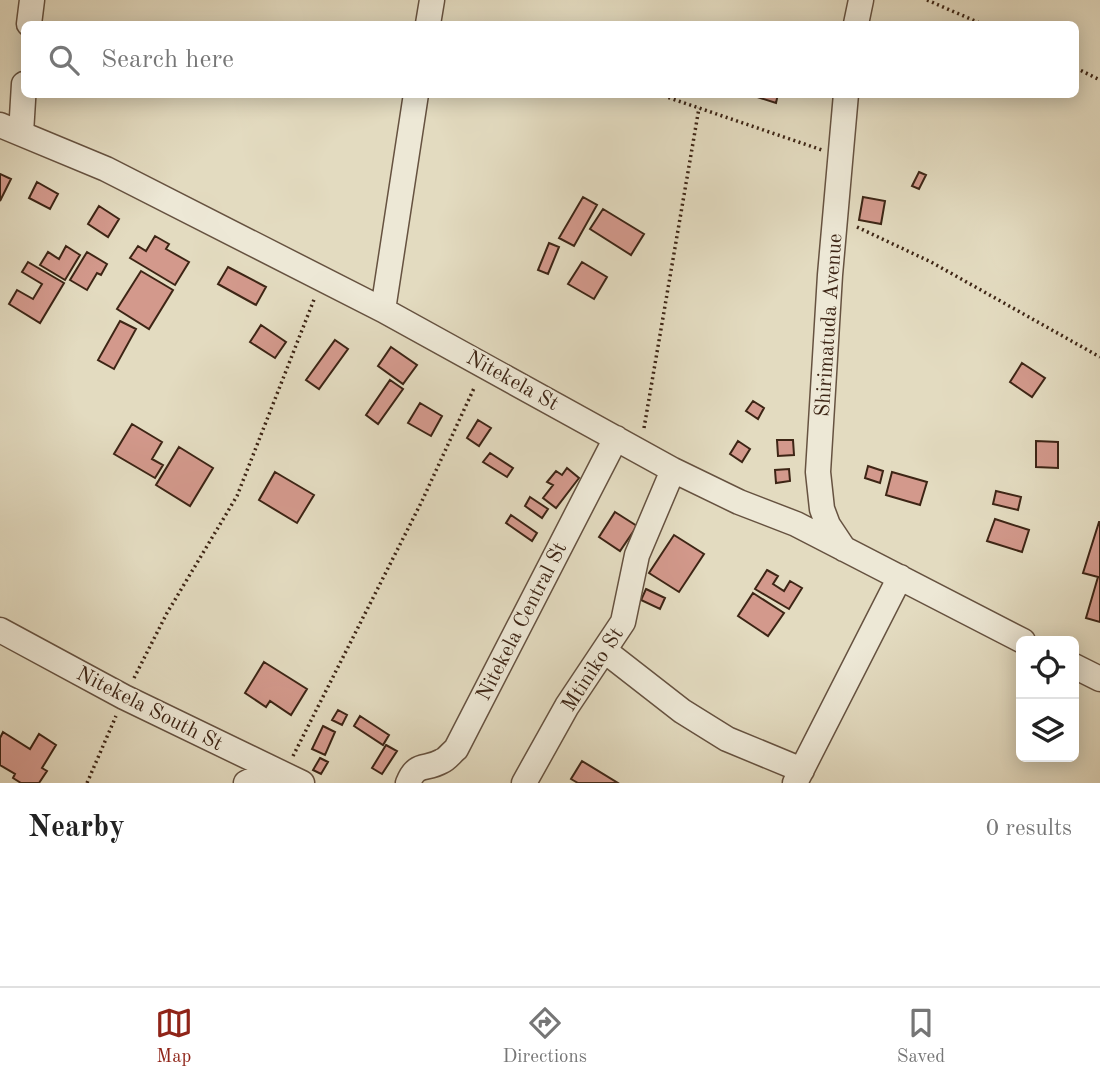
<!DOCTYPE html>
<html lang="en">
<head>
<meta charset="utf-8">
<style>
  :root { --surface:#fff; --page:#f2f2f2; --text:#222; --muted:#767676; --line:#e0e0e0; --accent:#8f2418 }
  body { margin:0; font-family:"Old Standard TT",serif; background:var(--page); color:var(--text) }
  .controls { position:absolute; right:21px; bottom:21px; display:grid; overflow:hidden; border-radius:10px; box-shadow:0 4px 18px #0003 }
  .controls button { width:63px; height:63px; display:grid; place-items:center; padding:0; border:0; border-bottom:2px solid var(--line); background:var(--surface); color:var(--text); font:35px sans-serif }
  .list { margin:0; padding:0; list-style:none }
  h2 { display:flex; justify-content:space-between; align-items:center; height:91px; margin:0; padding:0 28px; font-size:30px }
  h2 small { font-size:23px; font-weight:400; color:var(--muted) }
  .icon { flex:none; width:38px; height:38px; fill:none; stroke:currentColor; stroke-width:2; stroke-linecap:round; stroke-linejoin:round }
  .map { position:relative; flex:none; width:1100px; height:783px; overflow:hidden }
  .search { position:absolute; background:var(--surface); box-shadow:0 4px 18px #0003; left:21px; right:21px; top:21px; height:77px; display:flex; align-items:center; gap:18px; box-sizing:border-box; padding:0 24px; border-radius:10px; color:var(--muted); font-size:26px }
  .sheet { height:203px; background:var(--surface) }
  nav { display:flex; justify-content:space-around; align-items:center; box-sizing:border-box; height:98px; border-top:2px solid var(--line); background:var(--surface); font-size:19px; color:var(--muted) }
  nav a { display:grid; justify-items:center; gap:4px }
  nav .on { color:var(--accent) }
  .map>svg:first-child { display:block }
  .building { fill:#d3998c; stroke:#3d2515; stroke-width:2 }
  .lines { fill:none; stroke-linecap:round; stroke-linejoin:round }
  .minor-casing { stroke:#665240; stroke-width:27 }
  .path { stroke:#3d2515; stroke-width:3.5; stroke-dasharray:2 3.5; stroke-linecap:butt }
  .minor { stroke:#ede8d6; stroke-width:24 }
  .labels { text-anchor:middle; stroke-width:5; stroke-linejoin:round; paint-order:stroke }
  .street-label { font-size:21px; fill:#3d2515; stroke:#ede8d6 }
</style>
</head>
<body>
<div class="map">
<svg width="1100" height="783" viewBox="0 0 1100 783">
  <rect width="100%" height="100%" fill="#e3dbc0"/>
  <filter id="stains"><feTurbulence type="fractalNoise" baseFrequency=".00286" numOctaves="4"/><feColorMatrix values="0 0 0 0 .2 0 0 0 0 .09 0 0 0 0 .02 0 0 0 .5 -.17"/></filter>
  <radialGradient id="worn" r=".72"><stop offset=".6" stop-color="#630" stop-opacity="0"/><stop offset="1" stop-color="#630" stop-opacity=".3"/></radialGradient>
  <path class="building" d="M 748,94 L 778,94 L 776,103 Z
    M 919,172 L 926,175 L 919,189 L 912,186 Z
    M 0,174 L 11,179 L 0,201 Z
    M 37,182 L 58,194 L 50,209 L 29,198 Z
    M 583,197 L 597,205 L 574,246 L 559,238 Z
    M 863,197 L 885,201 L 881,224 L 859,220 Z
    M 99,206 L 119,219 L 108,237 L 88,224 Z
    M 603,209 L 644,234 L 631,255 L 590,229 Z
    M 155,236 L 169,244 L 166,249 L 189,262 L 175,285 L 130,258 L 138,246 L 146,251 Z
    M 549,243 L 559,247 L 548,274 L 538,270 Z
    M 66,246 L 80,255 L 65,280 L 40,265 L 48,252 L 59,259 Z
    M 87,252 L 107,264 L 101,275 L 97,273 L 87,290 L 70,280 Z
    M 28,262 L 64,283 L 40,323 L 9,304 L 17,290 L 33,299 L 42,284 L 22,272 Z
    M 582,262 L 607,277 L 594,299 L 568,284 Z
    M 228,267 L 266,287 L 256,305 L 218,284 Z
    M 141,271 L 173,290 L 149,329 L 117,309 Z
    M 120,321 L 136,329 L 114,369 L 98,360 Z
    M 261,325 L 286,342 L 275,358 L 250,342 Z
    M 335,340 L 348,349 L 319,389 L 306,380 Z
    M 391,347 L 417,365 L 403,384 L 378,366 Z
    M 1022,363 L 1045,378 L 1032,397 L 1010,382 Z
    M 390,380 L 403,389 L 378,424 L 366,415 Z
    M 753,401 L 764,408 L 758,419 L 746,411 Z
    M 420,403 L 442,416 L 431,436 L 408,423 Z
    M 478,420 L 491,428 L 479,446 L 467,438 Z
    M 132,424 L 162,442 L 152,459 L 163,465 L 155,478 L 114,454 Z
    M 777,440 L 793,440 L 794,455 L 778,456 Z
    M 738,441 L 750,449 L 742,462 L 730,454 Z
    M 1036,441 L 1058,442 L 1058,468 L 1036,467 Z
    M 179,447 L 213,468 L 190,506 L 156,485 Z
    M 490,453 L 513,468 L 507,477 L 483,462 Z
    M 868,466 L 883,471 L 880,483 L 865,478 Z
    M 567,468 L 579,478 L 556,508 L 543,498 L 553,485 L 547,482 L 556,471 L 562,475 Z
    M 789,469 L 790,481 L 776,483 L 775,470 Z
    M 275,472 L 314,495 L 297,523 L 259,500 Z
    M 892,472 L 927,482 L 920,505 L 886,495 Z
    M 996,491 L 1021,497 L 1018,510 L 993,504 Z
    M 530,497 L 548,509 L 542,518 L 525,506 Z
    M 615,512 L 637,526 L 620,551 L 599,537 Z
    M 511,515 L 537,533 L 532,541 L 506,523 Z
    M 995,519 L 1029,530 L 1022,552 L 987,541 Z
    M 1099,522 L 1100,522 L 1100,622 L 1086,618 L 1098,577 L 1083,573 Z
    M 674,535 L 704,554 L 679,592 L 649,573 Z
    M 767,570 L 778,576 L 773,584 L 784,591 L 790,581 L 802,588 L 789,609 L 755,589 Z
    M 646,589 L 665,598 L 660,609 L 641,600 Z
    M 753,593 L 784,613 L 768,636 L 738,616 Z
    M 264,662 L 307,689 L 291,715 L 270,701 L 266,707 L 245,693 Z
    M 338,710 L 347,715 L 342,725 L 332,720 Z
    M 360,716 L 389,735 L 383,745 L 354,726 Z
    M 323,726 L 335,732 L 325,755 L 312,749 Z
    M 3,732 L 30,749 L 39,734 L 56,745 L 42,768 L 47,771 L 39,783 L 21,783 L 13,778 L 15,774 L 0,765 L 0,738 Z
    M 386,745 L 397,751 L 382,774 L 372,768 Z
    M 320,758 L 328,762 L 321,774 L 313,770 Z
    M 582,761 L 618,783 L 578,783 L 571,779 Z"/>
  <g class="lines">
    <g class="minor-casing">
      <path id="minor" d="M 29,24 L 32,0
        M 428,24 L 432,0
        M 856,24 L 861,0
        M 0,125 L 106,169 L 383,310 L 673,470 L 739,502 L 796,524 L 1023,641
        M 21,133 L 24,84
        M 383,310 L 416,94
        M 844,549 L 828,525 L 822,509 L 818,472 L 830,275 L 846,94
        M 0,630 L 124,697 L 302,783
        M 605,651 L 682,711 L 727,739 L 802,770
        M 1074,666 L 1100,679
        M 246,783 L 273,769
        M 408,783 C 417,761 425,771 442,761 C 447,759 451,753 456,749 L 616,438
        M 524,783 L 567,706 L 623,622 L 637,555 L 673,470
        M 795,783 L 900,577"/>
    </g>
    <path class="path" d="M 927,0 L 982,24
      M 1076,68 L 1100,80
      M 658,94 L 822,150
      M 857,227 L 931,262 L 1100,357
      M 644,428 L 699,108
      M 134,678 L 167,613 L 237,496 L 315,297
      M 293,756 L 422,501 L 475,386
      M 87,783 L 116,716"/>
    <use href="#minor" class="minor"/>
  </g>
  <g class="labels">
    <g class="street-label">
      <text transform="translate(828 325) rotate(-86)" y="7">Shirimatuda Avenue</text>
      <text transform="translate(513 380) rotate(29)" y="7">Nitekela St</text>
      <text transform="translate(521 621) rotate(-63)" y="7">Nitekela Central St</text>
      <text transform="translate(592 669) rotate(-57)" y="7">Mtiniko St</text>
      <text transform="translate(150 708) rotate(27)" y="7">Nitekela South St</text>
    </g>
  </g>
  <rect width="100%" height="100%" filter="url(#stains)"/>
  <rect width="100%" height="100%" fill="url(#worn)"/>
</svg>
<div class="controls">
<button><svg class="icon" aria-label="locate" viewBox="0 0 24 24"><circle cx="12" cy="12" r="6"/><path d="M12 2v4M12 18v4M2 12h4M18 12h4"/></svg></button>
<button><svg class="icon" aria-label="layers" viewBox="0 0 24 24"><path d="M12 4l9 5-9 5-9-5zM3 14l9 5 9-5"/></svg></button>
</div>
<div class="search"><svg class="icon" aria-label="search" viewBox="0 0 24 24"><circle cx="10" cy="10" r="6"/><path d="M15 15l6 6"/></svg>Search here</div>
</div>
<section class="sheet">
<h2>Nearby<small>0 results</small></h2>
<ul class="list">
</ul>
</section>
<nav>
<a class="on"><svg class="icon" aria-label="map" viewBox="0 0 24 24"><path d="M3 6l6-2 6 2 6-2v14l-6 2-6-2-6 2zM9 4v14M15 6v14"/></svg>Map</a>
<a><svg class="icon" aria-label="directions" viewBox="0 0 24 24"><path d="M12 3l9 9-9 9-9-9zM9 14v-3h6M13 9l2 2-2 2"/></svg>Directions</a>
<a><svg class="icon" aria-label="saved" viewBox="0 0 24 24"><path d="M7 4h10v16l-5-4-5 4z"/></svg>Saved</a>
</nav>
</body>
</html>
